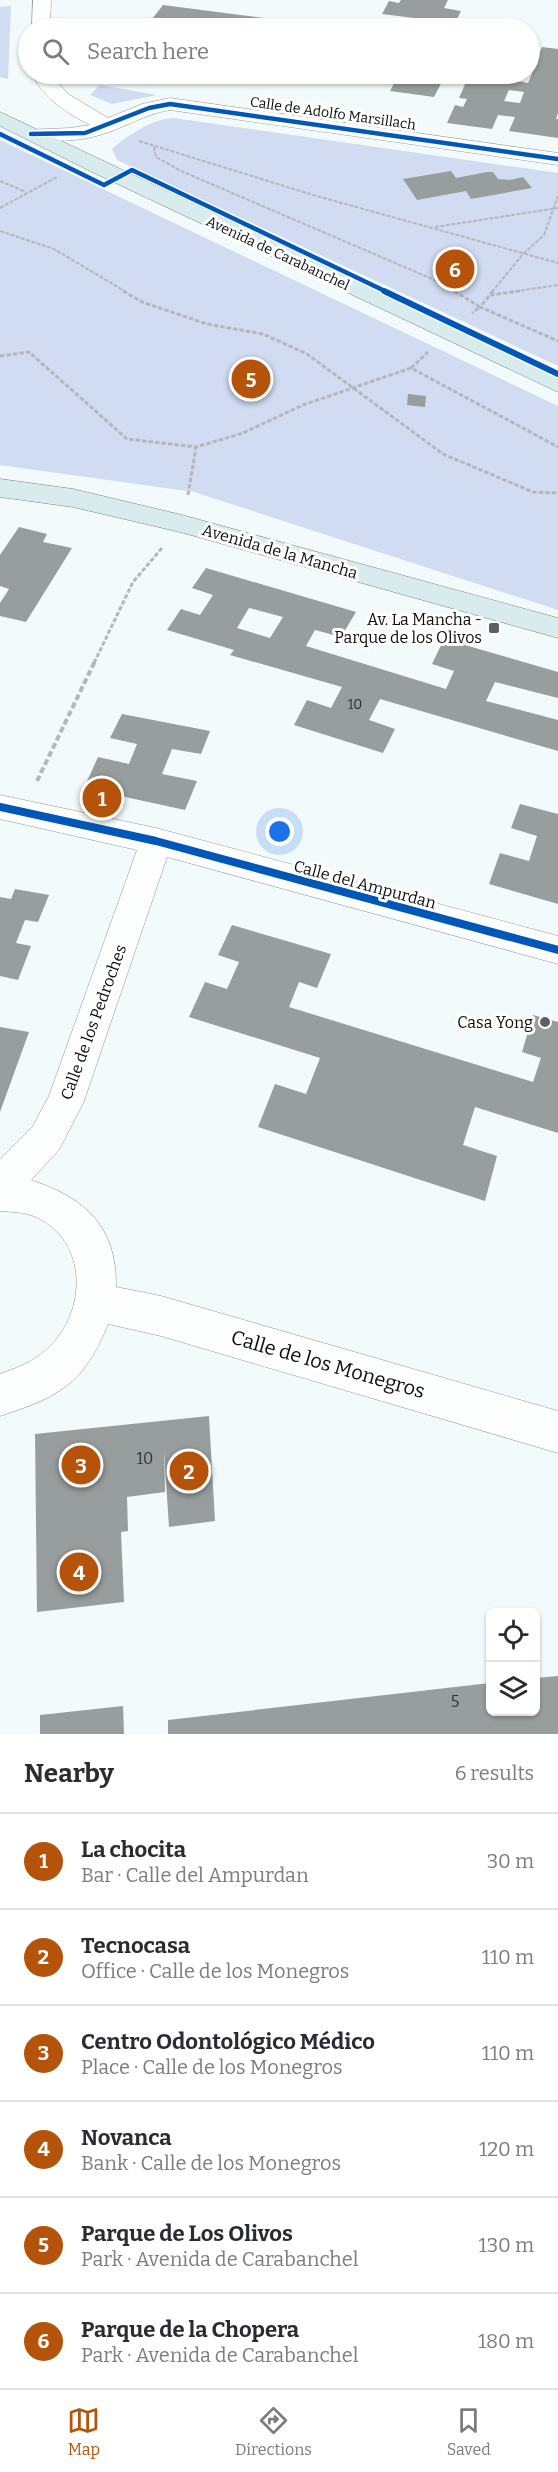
<!DOCTYPE html>
<html lang="en">
<head>
<meta charset="utf-8">
<style>
  :root { --surface:#fff; --page:#f2f2f3; --text:#2b2b33; --muted:#7c7c81; --line:#e1e1e2; --accent:#b45309 }
  body { margin:0; font-family:Bitter,serif; background:var(--page); color:var(--text) }
  .controls { position:absolute; right:18px; bottom:18px; display:grid; overflow:hidden; border-radius:9px; box-shadow:0 2px 4px #0004 }
  .controls button { width:54px; height:54px; display:grid; place-items:center; padding:0; border:0; border-bottom:2px solid var(--line); background:var(--surface); color:var(--text); font:30px sans-serif }
  .you { position:absolute; left:280px; top:832px; width:21px; height:21px; margin:-15px; border:4px solid #fff; border-radius:50%; background:#1a73e8; box-shadow:0 0 0 9px #1a73e833 }
  .badge { display:grid; place-items:center; width:39px; height:39px; border-radius:50%; background:var(--accent); color:#fff; font-size:20px; font-weight:700 }
  .pin { position:absolute; translate:-50% -50%; border:3px solid #fff; box-shadow:0 2px 6px #0006 }
  .list { margin:0; padding:0; list-style:none }
  h2 { display:flex; justify-content:space-between; align-items:center; height:78px; margin:0; padding:0 24px; font-size:26px }
  h2 small { font-size:20px; font-weight:400; color:var(--muted) }
  .list li { display:grid; grid-template-columns:39px 1fr auto; gap:18px; align-items:center; box-sizing:border-box; height:96px; padding:0 24px; border-top:2px solid var(--line) }
  .list b { display:block; font-size:22px; white-space:nowrap }
  .list p { margin:0; font-size:20px; white-space:nowrap; color:var(--muted) }
  .list em { font-size:20px; font-style:normal; color:var(--muted) }
  .icon { flex:none; width:33px; height:33px; fill:none; stroke:currentColor; stroke-width:2; stroke-linecap:round; stroke-linejoin:round }
  .map { position:relative; flex:none; width:558px; height:1734px; overflow:hidden }
  .search { position:absolute; background:var(--surface); box-shadow:0 2px 4px #0004; left:18px; right:18px; top:18px; height:66px; display:flex; align-items:center; gap:15px; box-sizing:border-box; padding:0 21px; border-radius:33px; color:var(--muted); font-size:22px }
  .sheet { height:654px; background:var(--surface) }
  nav { display:flex; justify-content:space-around; align-items:center; box-sizing:border-box; height:84px; border-top:2px solid var(--line); background:var(--surface); font-size:16px; color:var(--muted) }
  nav a { display:grid; justify-items:center; gap:3px }
  nav .on { color:var(--accent) }
  .map>svg:first-child { display:block }
  .green { fill:#d1dbf2 }
  .building { fill:#979e9d; fill-rule:evenodd }
  .lines { fill:none; stroke-linecap:round; stroke-linejoin:round }
  .minor-casing { stroke:#909494; stroke-width:1 }
  .major-casing { stroke:#7d8181; stroke-width:1 }
  .path-far2 { stroke:#b6b8b8; stroke-width:2; stroke-dasharray:4 1.5; stroke-linecap:butt }
  .path-far1 { stroke:#b6b8b8; stroke-width:3; stroke-dasharray:4.5 2; stroke-linecap:butt }
  .path { stroke:#b6b8b8; stroke-width:4; stroke-dasharray:6 3; stroke-linecap:butt }
  .minor { fill:#fdfefe; fill-rule:evenodd }
  .major { fill:#d8eced; fill-rule:evenodd }
  .cycleway-far2-casing { stroke:#fff; stroke-width:7 }
  .cycleway-far1-casing { stroke:#fff; stroke-width:9 }
  .cycleway-casing { stroke:#fff; stroke-width:11 }
  .cycleway-far2 { stroke:#0057b8; stroke-width:4.5 }
  .cycleway-far1 { stroke:#0057b8; stroke-width:6 }
  .cycleway { stroke:#0057b8; stroke-width:8 }
  .poi-dot { fill:#5d6060; stroke:#fff; stroke-width:2 }
  .labels { text-anchor:middle; stroke-width:6; stroke-linejoin:round; paint-order:stroke }
  .far-street-label { font-size:14px; fill:#0d0d0d; stroke:#fff }
  .number-label { font-size:14px; fill:#303131 }
  .street-label { font-size:16px; fill:#0d0d0d; stroke:#fff }
  .poi-label { font-size:16px; fill:#0d0d0d; stroke:#fff; text-anchor:end }
  .near-number-label { font-size:16px; fill:#303131 }
  .near-street-label { font-size:20px; fill:#0d0d0d; stroke:#fff }
</style>
</head>
<body>
<div class="map">
<svg width="558" height="1734" viewBox="0 0 558 1734">
  <rect width="100%" height="100%" fill="#f2fafb"/>
  <path class="green" d="M 11,6 L 8,79 L 0,77 L 0,7 Z
    M 100,85 L 157,95 L 112,104 L 90,95 Z
    M 173,118 L 558,173 L 558,366 L 117,160 L 112,149 C 129,134 151,120 173,118 Z
    M 0,140 L 558,406 L 558,610 L 194,492 L 0,465 Z"/>
  <path class="building" d="M 401,0 L 448,0 L 444,8 L 461,11 L 455,23 L 382,14 L 389,1 L 399,3 Z
    M 163,5 L 310,24 L 307,28 L 145,28 Z
    M 542,47 L 558,49 L 558,113 L 556,119 L 558,119 L 558,138 L 509,131 L 515,117 L 498,115 L 492,129 L 447,123 L 455,105 L 463,107 L 467,99 L 459,98 L 466,82 L 476,83 L 479,78 L 467,76 L 468,74 L 515,74 L 512,80 L 528,83 L 533,71 L 530,71 L 530,60 L 536,61 ZM 509,90 L 524,92 L 520,103 L 504,101 Z
    M 408,74 L 446,74 L 434,97 L 390,91 L 398,76 L 407,77 Z
    M 451,171 L 456,178 L 487,172 L 493,172 L 498,179 L 510,180 L 523,177 L 532,188 L 471,199 L 466,191 L 417,200 L 403,179 Z
    M 408,394 L 426,396 L 425,407 L 407,405 Z
    M 19,527 L 47,534 L 43,542 L 72,548 L 26,622 L 0,616 L 0,603 L 9,589 L 0,586 L 0,555 Z
    M 206,568 L 356,612 L 341,637 L 315,630 L 306,646 L 446,689 L 454,671 L 432,664 L 444,639 L 558,672 L 558,698 L 495,682 L 486,701 L 558,720 L 558,751 L 380,699 L 369,720 L 395,729 L 383,753 L 294,725 L 307,700 L 331,708 L 342,687 L 230,655 L 234,650 L 167,630 L 181,609 L 200,615 L 213,595 L 192,588 ZM 249,608 L 283,617 L 270,638 L 237,628 Z
    M 122,714 L 210,731 L 201,754 L 172,749 L 162,774 L 197,781 L 185,810 L 84,788 L 98,757 L 129,764 L 137,744 L 110,738 Z
    M 520,804 L 558,814 L 558,904 L 489,884 L 500,853 L 529,861 L 537,836 L 511,828 Z
    M 15,889 L 49,895 L 38,922 L 25,920 L 16,943 L 31,946 L 18,980 L 0,976 L 0,897 L 11,899 Z
    M 232,925 L 331,954 L 317,988 L 299,982 L 289,1007 L 533,1082 L 541,1058 L 522,1052 L 533,1015 L 558,1022 L 558,1133 L 475,1107 L 463,1145 L 497,1156 L 485,1201 L 258,1127 L 275,1084 L 306,1094 L 320,1058 L 189,1017 L 205,982 L 227,989 L 239,962 L 218,955 Z
    M 0,1027 L 29,1032 L 0,1112 Z
    M 209,1416 L 215,1521 L 169,1527 L 164,1451 L 165,1492 L 127,1497 L 128,1531 L 121,1532 L 124,1602 L 37,1612 L 35,1434 Z
    M 558,1676 L 558,1734 L 168,1734 L 168,1720 L 490,1683 L 490,1712 L 536,1712 L 536,1678 Z
    M 123,1706 L 124,1734 L 40,1734 L 40,1715 Z"/>
  <g class="lines">
    <g class="minor-casing">
      <path id="minor" d="M 33,0 L 51,0 L 50,28 L 32,28 Z
        M 32,74 L 50,74 L 68,94 L 108,118 L 142,104 L 170,98 L 558,153 L 558,165 L 170,110 C 145,114 124,128 100,135 C 77,142 55,141 31,140 L 24,138 L 21,134 L 24,130 L 70,128 L 90,125 C 67,113 43,98 32,74 Z
        M 0,795 L 156,828 L 558,936 L 558,964 L 167,857 L 84,1101 L 59,1150 L 31,1180 C 85,1198 117,1226 116,1287 L 161,1296 L 558,1411 L 558,1453 L 161,1336 L 108,1324 C 84,1384 59,1397 0,1416 L 0,1374 C 17,1368 35,1361 48,1348 C 87,1312 89,1242 36,1217 C 25,1212 12,1212 0,1211 L 0,1159 L 33,1126 L 49,1096 L 137,850 L 0,819 Z"/>
    </g>
    <g class="major-casing">
      <path id="major" d="M 0,112 L 558,376 L 558,392 L 88,170 L 0,126 Z
        M 0,479 L 73,489 L 182,515 L 558,618 L 558,638 L 180,532 L 73,507 L 0,497 Z"/>
    </g>
    <path class="path-far2" d="M 139,141 L 313,195 L 558,263
      M 154,147 L 156,157 L 181,171 L 444,284 L 457,292
      M 0,181 L 26,192
      M 0,208 L 57,177
      M 435,227 L 558,208
      M 0,231 L 54,249 L 126,292
      M 492,292 L 523,254 L 544,235 L 558,196
      M 510,292 L 558,285"/>
    <path class="path-far1" d="M 123,291 L 142,302 L 207,324 L 263,334 L 307,354 L 443,454 L 533,492 L 558,493
      M 454,291 L 480,307 L 472,313
      M 493,291 L 480,307 L 558,341
      M 490,295 L 520,291
      M 0,356 L 29,352 L 127,439 L 196,447 L 243,433 L 303,405 L 411,368 L 558,447
      M 411,368 L 428,352
      M 188,495 L 196,447
      M 94,663 L 133,582 L 162,548"/>
    <path class="path" d="M 37,781 L 95,661"/>
    <use href="#minor" class="minor"/>
    <use href="#major" class="major"/>
    <g class="cycleway-far2-casing">
      <path id="cycleway-far2" d="M 0,134 L 104,185 L 132,170 L 387,292
        M 31,134 L 85,133 L 149,108 L 170,104 L 558,159"/>
    </g>
    <g class="cycleway-far1-casing">
      <path id="cycleway-far1" d="M 384,291 L 558,374"/>
    </g>
    <g class="cycleway-casing">
      <path id="cycleway" d="M 0,807 L 156,841 L 558,950"/>
    </g>
    <use href="#cycleway-far2" class="cycleway-far2"/>
    <use href="#cycleway-far1" class="cycleway-far1"/>
    <use href="#cycleway" class="cycleway"/>
  </g>
  <g class="poi-dot">
    <rect x="488" y="622" width="12" height="12" rx="3"/>
    <circle cx="545" cy="1022" r="6"/>
  </g>
  <g class="labels">
    <g class="far-street-label">
      <text transform="translate(333 113) rotate(8)" y="5">Calle de Adolfo Marsillach</text>
      <text transform="translate(278 253) rotate(25)" y="5">Avenida de Carabanchel</text>
    </g>
    <g class="number-label">
      <text x="355" y="709">10</text>
    </g>
    <g class="street-label">
      <text transform="translate(280 551) rotate(16)" y="6">Avenida de la Mancha</text>
      <text transform="translate(365 884) rotate(15)" y="6">Calle del Ampurdan</text>
      <text transform="translate(93 1022) rotate(-70)" y="6">Calle de los Pedroches</text>
    </g>
    <g class="poi-label">
      <text x="482" y="625">Av. La Mancha -<tspan x="482" dy="18">Parque de los Olivos</tspan></text>
      <text x="533" y="1028">Casa Yong</text>
    </g>
    <g class="near-number-label">
      <text x="145" y="1464">10</text>
      <text x="455" y="1707">5</text>
    </g>
    <g class="near-street-label">
      <text transform="translate(328 1364) rotate(16)" y="7">Calle de los Monegros</text>
    </g>
  </g>
</svg>
<div class="controls">
<button><svg class="icon" aria-label="locate" viewBox="0 0 24 24"><circle cx="12" cy="12" r="6"/><path d="M12 2v4M12 18v4M2 12h4M18 12h4"/></svg></button>
<button><svg class="icon" aria-label="layers" viewBox="0 0 24 24"><path d="M12 4l9 5-9 5-9-5zM3 14l9 5 9-5"/></svg></button>
</div>
<div class="you"></div>
<div class="pin badge" style="left:102px;top:798px">1</div>
<div class="pin badge" style="left:189px;top:1471px">2</div>
<div class="pin badge" style="left:81px;top:1465px">3</div>
<div class="pin badge" style="left:79px;top:1572px">4</div>
<div class="pin badge" style="left:251px;top:379px">5</div>
<div class="pin badge" style="left:455px;top:269px">6</div>
<div class="search"><svg class="icon" aria-label="search" viewBox="0 0 24 24"><circle cx="10" cy="10" r="6"/><path d="M15 15l6 6"/></svg>Search here</div>
</div>
<section class="sheet">
<h2>Nearby<small>6 results</small></h2>
<ul class="list">
<li><span class="badge">1</span><div><b>La chocita</b><p>Bar · Calle del Ampurdan</p></div><em>30 m</em></li>
<li><span class="badge">2</span><div><b>Tecnocasa</b><p>Office · Calle de los Monegros</p></div><em>110 m</em></li>
<li><span class="badge">3</span><div><b>Centro Odontológico Médico</b><p>Place · Calle de los Monegros</p></div><em>110 m</em></li>
<li><span class="badge">4</span><div><b>Novanca</b><p>Bank · Calle de los Monegros</p></div><em>120 m</em></li>
<li><span class="badge">5</span><div><b>Parque de Los Olivos</b><p>Park · Avenida de Carabanchel</p></div><em>130 m</em></li>
<li><span class="badge">6</span><div><b>Parque de la Chopera</b><p>Park · Avenida de Carabanchel</p></div><em>180 m</em></li>
</ul>
</section>
<nav>
<a class="on"><svg class="icon" aria-label="map" viewBox="0 0 24 24"><path d="M3 6l6-2 6 2 6-2v14l-6 2-6-2-6 2zM9 4v14M15 6v14"/></svg>Map</a>
<a><svg class="icon" aria-label="directions" viewBox="0 0 24 24"><path d="M12 3l9 9-9 9-9-9zM9 14v-3h6M13 9l2 2-2 2"/></svg>Directions</a>
<a><svg class="icon" aria-label="saved" viewBox="0 0 24 24"><path d="M7 4h10v16l-5-4-5 4z"/></svg>Saved</a>
</nav>
</body>
</html>
